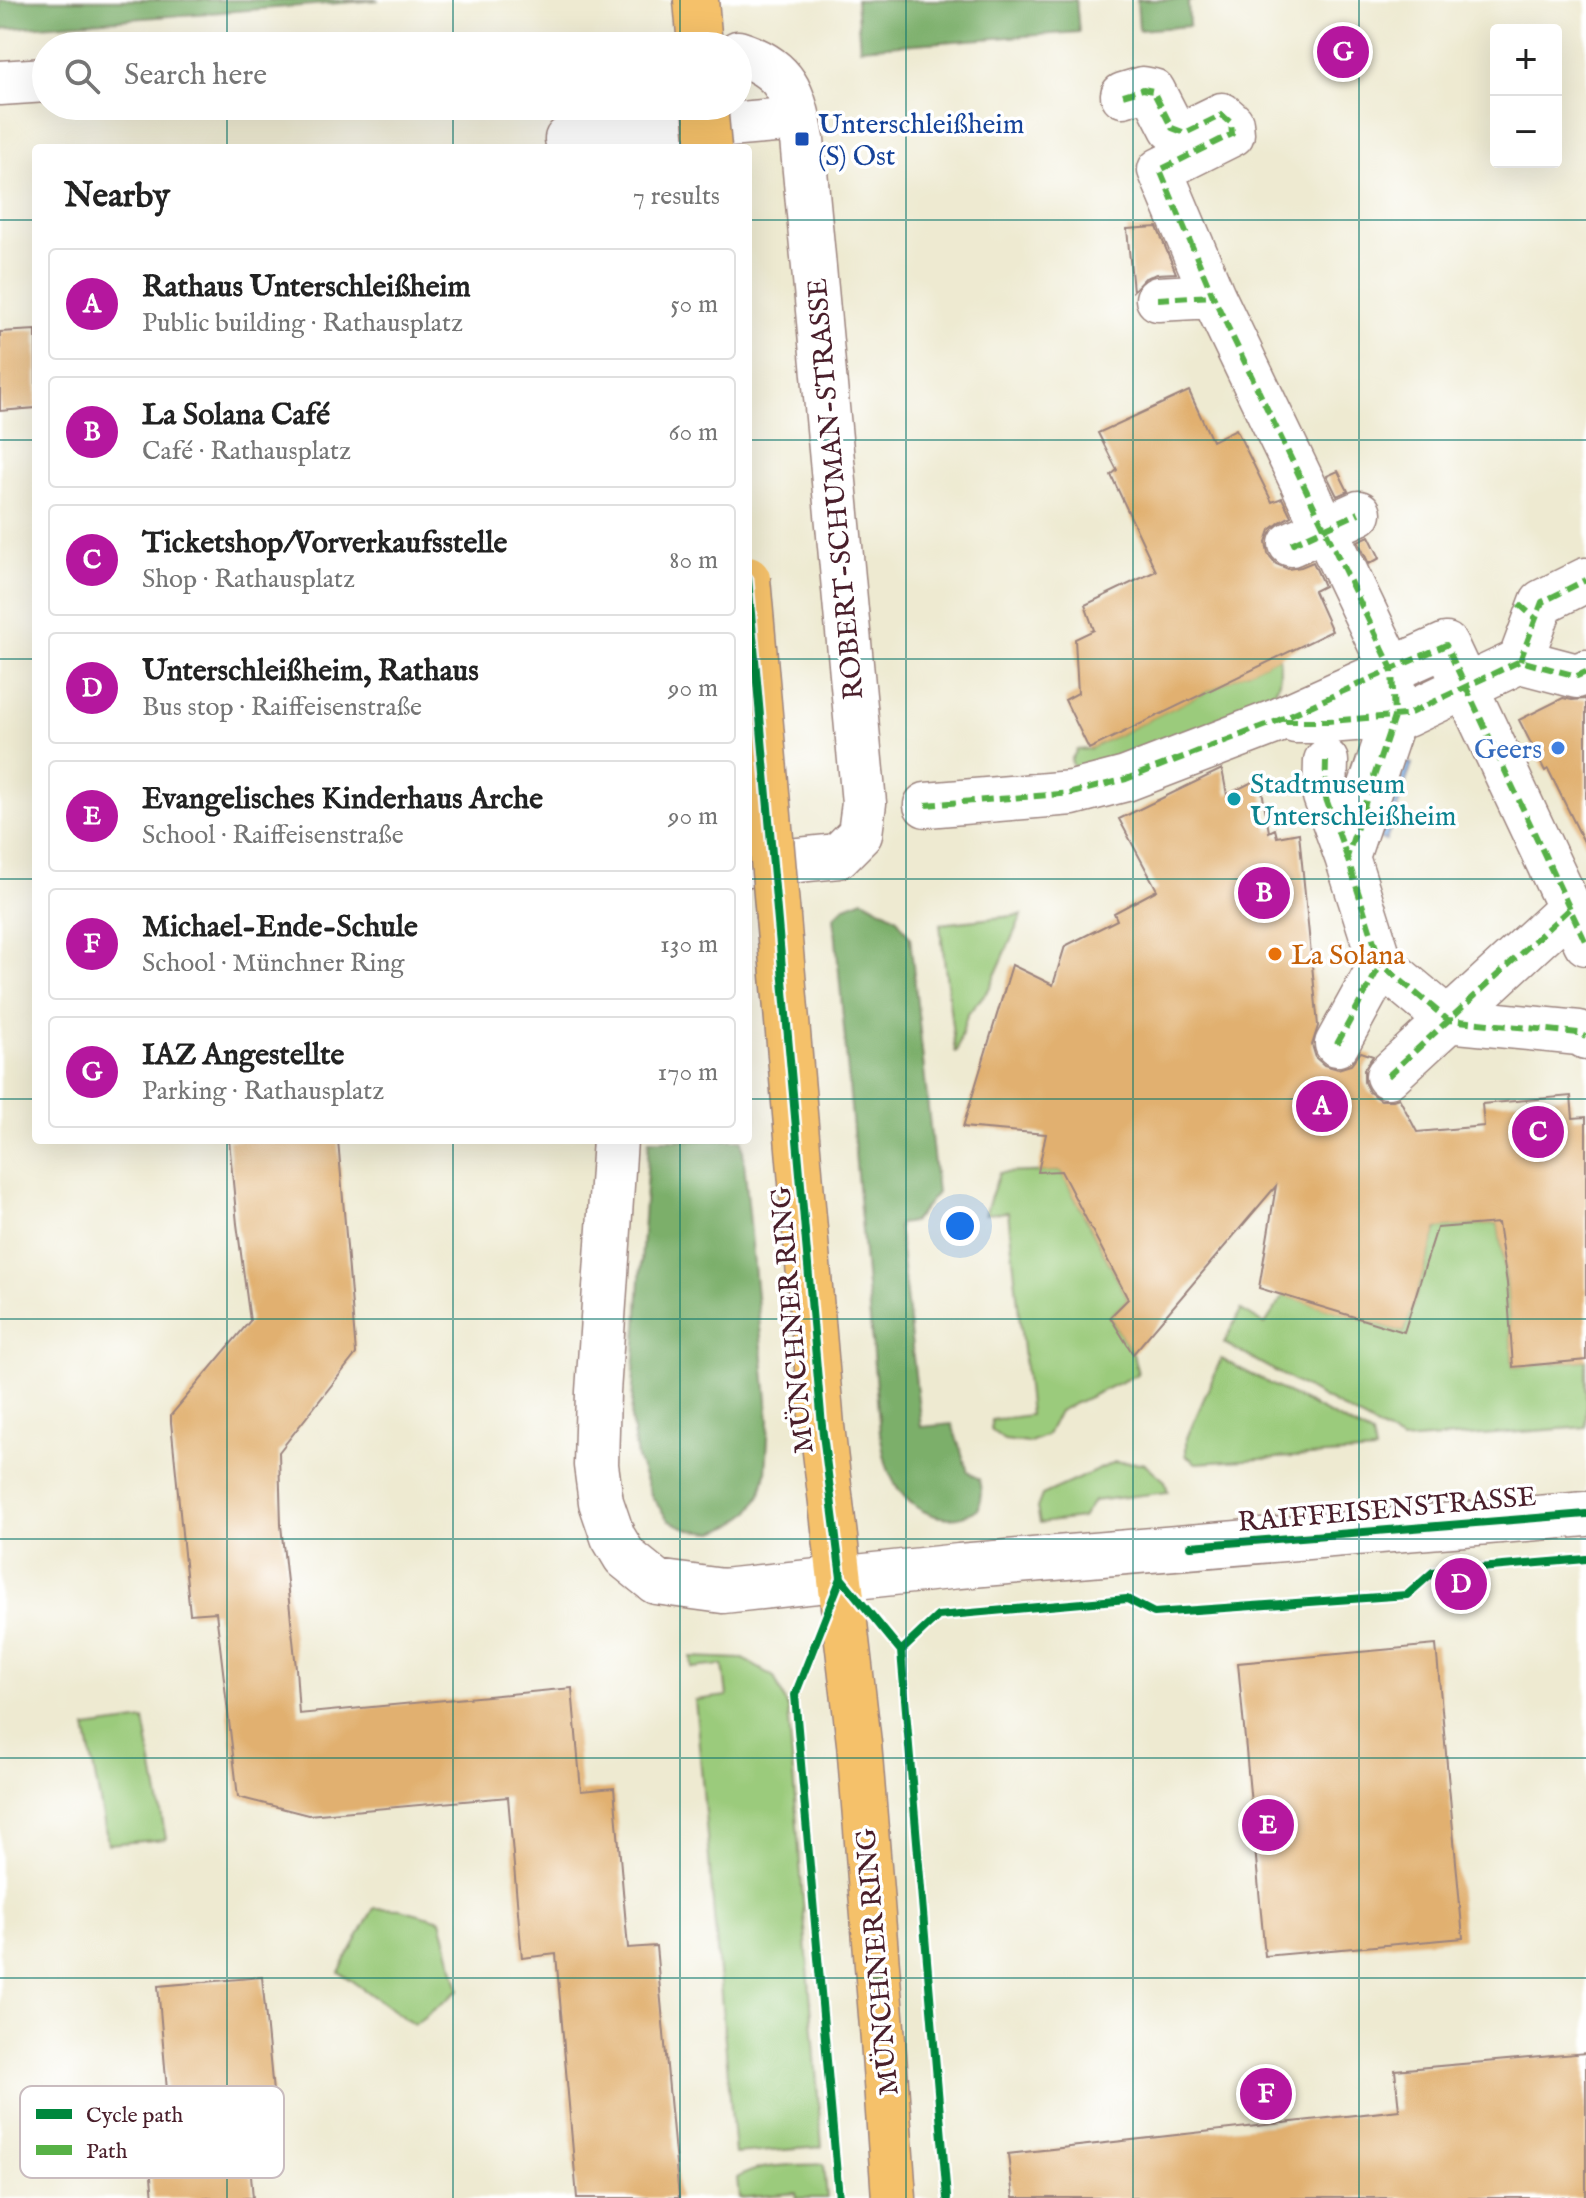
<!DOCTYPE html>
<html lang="en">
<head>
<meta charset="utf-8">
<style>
  :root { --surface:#fff; --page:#f2f2f2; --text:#222; --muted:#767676; --line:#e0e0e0; --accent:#b5179e }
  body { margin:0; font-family:"IM FELL English",serif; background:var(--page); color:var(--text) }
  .controls { position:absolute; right:24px; top:24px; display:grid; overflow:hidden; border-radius:8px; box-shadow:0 8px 32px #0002 }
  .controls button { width:72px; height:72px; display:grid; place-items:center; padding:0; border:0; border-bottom:2px solid var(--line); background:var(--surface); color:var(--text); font:40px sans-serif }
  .you { position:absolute; left:960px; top:1226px; width:28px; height:28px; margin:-20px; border:6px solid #fff; border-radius:50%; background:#1a73e8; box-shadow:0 0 0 12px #1a73e833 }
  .badge { display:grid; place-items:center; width:52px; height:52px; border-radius:50%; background:var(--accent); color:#fff; font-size:26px; font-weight:700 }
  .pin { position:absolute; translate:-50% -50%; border:4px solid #fff; box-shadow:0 2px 8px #0006 }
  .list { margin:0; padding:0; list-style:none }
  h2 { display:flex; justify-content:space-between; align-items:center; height:104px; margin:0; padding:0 32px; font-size:34px }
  h2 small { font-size:26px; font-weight:400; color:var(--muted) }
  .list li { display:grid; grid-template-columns:52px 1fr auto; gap:24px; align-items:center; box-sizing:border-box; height:112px; margin:0 16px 16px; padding:0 16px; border:2px solid var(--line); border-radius:8px }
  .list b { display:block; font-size:30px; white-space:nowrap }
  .list p { margin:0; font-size:26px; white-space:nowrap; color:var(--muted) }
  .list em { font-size:26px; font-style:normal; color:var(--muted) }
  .icon { flex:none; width:44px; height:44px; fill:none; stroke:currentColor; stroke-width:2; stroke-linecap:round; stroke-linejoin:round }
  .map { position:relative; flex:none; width:1586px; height:2198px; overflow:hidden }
  .search { position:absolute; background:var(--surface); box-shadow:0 8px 32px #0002; left:32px; top:32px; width:720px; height:88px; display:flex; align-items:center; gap:20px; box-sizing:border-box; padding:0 28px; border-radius:44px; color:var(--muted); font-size:30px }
  .panel { position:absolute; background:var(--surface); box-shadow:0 8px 32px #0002; left:32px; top:144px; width:720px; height:1000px; border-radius:8px }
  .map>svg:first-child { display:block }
  .green { fill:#9bcb7b; stroke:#727553; stroke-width:2 }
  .forest { fill:#7caf6b; stroke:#63674b; stroke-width:2 }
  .water { fill:#75ace4; stroke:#606688; stroke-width:2 }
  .building { fill:#e1b06f }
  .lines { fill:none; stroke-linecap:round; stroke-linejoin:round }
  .minor-casing { stroke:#9c847e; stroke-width:47 }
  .major-casing { stroke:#9c847e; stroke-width:47 }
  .minor { stroke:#fff; stroke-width:44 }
  .major { stroke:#f5c16b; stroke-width:44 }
  .major-bridge-casing { stroke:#9c847e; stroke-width:47; stroke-linecap:butt }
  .major-bridge { stroke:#f5c16b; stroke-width:44 }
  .quiet { stroke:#57b146; stroke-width:6; stroke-dasharray:12 6; stroke-linecap:butt }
  .cycleway-casing { stroke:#fff; stroke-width:13 }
  .cycleway { stroke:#00873e; stroke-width:8 }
  .grid { fill:none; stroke:#0f766e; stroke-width:2; stroke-opacity:0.55 }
  .transit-dot { fill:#1a4fb4; stroke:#fff; stroke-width:3 }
  .shop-dot { fill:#3f7fe0; stroke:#fff; stroke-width:3 }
  .culture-dot { fill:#0f9aa8; stroke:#fff; stroke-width:3 }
  .food-dot { fill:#e8710a; stroke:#fff; stroke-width:3 }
  .labels { text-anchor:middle; stroke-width:7; stroke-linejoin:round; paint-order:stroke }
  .transit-label { font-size:28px; fill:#164399; stroke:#fff; text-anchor:start }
  .street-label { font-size:28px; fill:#4a1f2b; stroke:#fff }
  .shop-label { font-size:28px; fill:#366cbe; stroke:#fff; text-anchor:end }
  .culture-label { font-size:28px; fill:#0d838f; stroke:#fff; text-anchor:start }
  .food-label { font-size:28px; fill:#c56008; stroke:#fff; text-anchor:start }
  .key { fill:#fff; stroke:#c9bcbf; stroke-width:2 }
  .key-label { font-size:22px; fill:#4a1f2b }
</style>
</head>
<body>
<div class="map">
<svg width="1586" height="2198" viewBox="0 0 1586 2198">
  <rect width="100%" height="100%" fill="#fff"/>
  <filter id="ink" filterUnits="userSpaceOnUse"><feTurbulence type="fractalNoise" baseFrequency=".0125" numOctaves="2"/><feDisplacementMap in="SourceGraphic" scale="16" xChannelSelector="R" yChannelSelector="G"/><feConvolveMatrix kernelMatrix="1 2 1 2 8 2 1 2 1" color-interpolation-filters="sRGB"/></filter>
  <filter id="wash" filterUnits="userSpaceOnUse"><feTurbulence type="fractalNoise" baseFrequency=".006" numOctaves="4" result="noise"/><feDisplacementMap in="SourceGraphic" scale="32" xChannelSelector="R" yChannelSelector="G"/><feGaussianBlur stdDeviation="1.8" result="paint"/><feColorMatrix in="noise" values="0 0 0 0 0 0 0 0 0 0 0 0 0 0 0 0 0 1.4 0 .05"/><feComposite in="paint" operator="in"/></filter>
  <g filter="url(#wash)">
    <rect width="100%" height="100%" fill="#eeead1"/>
    <path class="green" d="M 1279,656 C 1282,683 1279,689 1261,709 L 1077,775 L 1071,760 L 1077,750 L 1089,749 Z
      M 1022,915 L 989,989 L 967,1015 L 957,1051 L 955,1052 L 940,924 Z
      M 1061,1171 L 1128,1299 L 1110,1317 L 1133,1354 L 1138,1374 L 1059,1411 L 1047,1435 L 1028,1443 L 1004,1440 L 991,1430 L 992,1420 L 1030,1415 L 1008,1212 L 985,1214 L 999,1173 Z
      M 1498,1223 L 1507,1283 L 1513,1367 L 1586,1360 L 1586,1427 L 1402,1441 L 1224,1343 L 1241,1310 L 1265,1324 L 1284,1295 L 1404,1332 L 1437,1228 Z
      M 1221,1359 L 1372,1436 L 1375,1452 L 1196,1463 L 1186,1455 L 1186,1440 Z
      M 1115,1462 L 1144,1463 L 1165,1481 L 1168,1492 L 1093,1501 L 1082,1518 L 1040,1523 L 1037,1508 L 1042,1495 Z
      M 691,1657 L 743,1659 L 774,1677 L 788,1708 L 822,2147 L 735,2154 L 695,1700 L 727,1696 L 723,1665 L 692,1668 Z
      M 144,1720 L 166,1839 L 108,1844 L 86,1728 Z
      M 374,1908 L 401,1909 L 441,1920 L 459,1990 L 414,2025 L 339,1972 Z
      M 824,2164 L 827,2198 L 797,2198 L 796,2193 L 739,2198 L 737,2178 C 761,2162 796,2166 824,2164 Z"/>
    <path class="forest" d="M 0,0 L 379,0 L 0,29 Z
      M 856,0 L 1076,0 L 1079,32 L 860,48 Z
      M 1137,0 L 1195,0 L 1188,1 L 1189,26 L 1139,30 Z
      M 863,899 L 896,917 L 910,937 L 937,1193 L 913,1222 L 898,1224 L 921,1427 L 952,1424 L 968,1472 L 979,1479 L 981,1492 L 979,1508 C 945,1531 907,1510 891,1476 C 884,1463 883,1447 880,1433 L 834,917 L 845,906 Z
      M 649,1140 L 742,1140 L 769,1421 L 766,1473 L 761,1493 L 750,1512 L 734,1524 L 715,1532 L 691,1530 L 669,1521 L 652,1497 L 637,1458 L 631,1419 Z"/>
    <path class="water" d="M 1392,758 L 1412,764 L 1386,841 L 1378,838 Z"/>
    <g id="blocks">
      <path class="building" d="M 1157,227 L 1176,273 L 1157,274 L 1145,278 L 1133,291 L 1127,229 Z
        M 36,330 L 36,408 L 0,411 L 0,332 Z
        M 1189,391 L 1212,441 L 1236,429 L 1272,502 L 1282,498 L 1291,516 L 1280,522 L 1270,530 L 1266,542 L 1268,554 L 1276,564 L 1288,569 L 1301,567 L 1313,562 L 1324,586 L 1314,591 L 1332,631 L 1089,749 L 1065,700 L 1078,693 L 1075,639 L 1094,630 L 1085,605 L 1156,571 L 1111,475 L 1117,470 L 1098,433 Z
        M 1338,471 L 1348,491 L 1337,496 L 1327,476 Z
        M 1369,536 L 1380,558 L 1369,564 L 1358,541 Z
        M 1563,698 L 1572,700 L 1586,699 L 1586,846 L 1548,769 L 1545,771 L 1519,720 Z
        M 1222,769 L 1227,795 L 1260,778 L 1269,832 L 1275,829 L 1277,837 L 1299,833 L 1318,1026 L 1312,1045 L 1316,1058 L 1324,1065 L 1338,1069 L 1351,1065 L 1361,1052 L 1373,1056 L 1364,1069 L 1364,1082 L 1369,1092 L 1381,1100 L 1393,1100 L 1399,1098 L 1417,1132 L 1484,1126 L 1482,1104 L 1571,1096 L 1573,1118 L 1586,1117 L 1586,1360 L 1513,1367 L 1507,1283 L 1498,1223 L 1437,1228 L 1404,1332 L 1259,1288 L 1276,1186 L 1133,1354 L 1110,1317 L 1128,1299 L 1061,1171 L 1038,1172 L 1046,1134 L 963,1127 L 1012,965 L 1053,985 L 1065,946 L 1117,920 L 1114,913 L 1157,890 L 1119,819 Z
        M 229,1140 L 338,1140 L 356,1354 L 279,1452 L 281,1525 L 296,1668 L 299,1714 L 572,1688 L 581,1791 L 614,1788 L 628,1948 L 656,1946 L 679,2198 L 577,2198 L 556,1954 L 522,1958 L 508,1797 L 308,1815 L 238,1797 L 216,1612 L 190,1614 L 171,1422 L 171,1415 L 250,1321 L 237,1224 Z
        M 1436,1645 L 1463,1938 L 1265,1956 L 1238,1663 Z
        M 262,1977 L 273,2092 L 244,2095 L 253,2198 L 153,2198 L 144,2104 L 168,2102 L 158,1986 Z
        M 1586,2053 L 1586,2198 L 1013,2198 L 1008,2154 L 1399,2110 L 1395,2070 Z"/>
    </g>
  </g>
  <g filter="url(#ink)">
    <use href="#blocks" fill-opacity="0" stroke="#9c847e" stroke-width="2"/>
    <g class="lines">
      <g class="minor-casing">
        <path id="minor" d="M 738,53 C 786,68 794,93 802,139 L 864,803 L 860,834 L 838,856 L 748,865
          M 0,83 L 46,80
          M 1123,95 L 1143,89 L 1153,91 L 1172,128 L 1185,133 L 1222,115 L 1231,123 L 1232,134 L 1160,170 L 1213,296 L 1392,669 L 1394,717 L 1347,857 L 1381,964 L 1448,1020 L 1579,1033 L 1586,1037
          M 567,139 L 798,119
          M 1158,299 L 1213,296
          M 1291,544 L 1359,513
          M 1520,661 L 1542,602 L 1586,580
          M 1295,721 L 1328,721 L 1406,715 L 1520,661 L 1577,676 L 1586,672
          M 1326,761 L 1325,796 L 1347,857
          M 926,805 L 1072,793 L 1126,779 L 1277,721 L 1446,645 L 1586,943
          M 1337,1044 L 1381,964
          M 1388,1076 L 1570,908
          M 615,1140 L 598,1392 L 596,1465 L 601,1502 L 613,1537 L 625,1557 L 656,1582 L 723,1591 L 959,1566 L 1586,1514"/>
      </g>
      <g class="major-casing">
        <path id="major" d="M 696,0 L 700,46
          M 778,917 L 822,1426 L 859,1743 L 883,2040 L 894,2198"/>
      </g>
      <use href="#minor" class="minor"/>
      <use href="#major" class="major"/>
      <g class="major-bridge-casing">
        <path id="major-bridge" d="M 705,106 L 709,148
          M 748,579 L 778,917"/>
      </g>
      <use href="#major-bridge" class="major-bridge"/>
      <path class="quiet" d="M 1123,95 L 1143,89 L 1153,91 L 1172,128 L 1185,133 L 1222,115 L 1231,123 L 1232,134 L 1160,170 L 1213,296 L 1392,669 L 1394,717 L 1347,857 L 1381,964 L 1448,1020 L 1579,1033 L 1586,1037
        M 1158,299 L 1213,296
        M 1291,544 L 1359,513
        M 1519,604 L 1536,619
        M 1520,661 L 1542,602 L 1586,580
        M 1285,721 L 1328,721 L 1406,715 L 1520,661 L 1577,676 L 1586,672
        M 1326,761 L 1325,796 L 1347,857
        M 926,805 L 1072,793 L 1126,779 L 1277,721 L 1446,645 L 1586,943
        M 1337,1044 L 1381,964
        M 1388,1076 L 1570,908"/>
      <g class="cycleway-casing">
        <path id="cycleway" d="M 748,579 L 822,1426 L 841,1578 L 795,1695 L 839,2198
          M 1191,1546 L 1586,1514
          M 841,1578 L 901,1651 L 947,2198
          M 901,1651 L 938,1616 L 1127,1599 L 1154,1613 L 1407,1595 L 1433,1572 L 1586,1559"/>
      </g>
      <use href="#cycleway" class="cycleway"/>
    </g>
  </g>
  <path class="grid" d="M 227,0 L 227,46M 453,0 L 453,46M 680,0 L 680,46M 906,0 L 906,2198M 1133,0 L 1133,2198M 1359,0 L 1359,2198M 227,106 L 227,148M 453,106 L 453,148M 680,106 L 680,148M 0,220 L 36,220M 748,220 L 1586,220M 0,440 L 36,440M 748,440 L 1586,440M 0,659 L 36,659M 748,659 L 1586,659M 0,879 L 36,879M 748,879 L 1586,879M 0,1099 L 36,1099M 748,1099 L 1586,1099M 227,1140 L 227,2198M 453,1140 L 453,2198M 680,1140 L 680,2198M 0,1319 L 1586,1319M 0,1539 L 1586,1539M 0,1758 L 1586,1758M 0,1978 L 1586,1978"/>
  <rect class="transit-dot" x="794" y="131" width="16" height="16" rx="4"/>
  <circle class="shop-dot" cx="1558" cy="748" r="8"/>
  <circle class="culture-dot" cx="1234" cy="799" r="8"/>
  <circle class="food-dot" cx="1275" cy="954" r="8"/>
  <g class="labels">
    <g class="transit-label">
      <text x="818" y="133">Unterschleißheim<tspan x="818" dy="32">(S) Ost</tspan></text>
    </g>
    <g class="street-label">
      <text transform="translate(834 489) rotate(-95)" y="10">ROBERT-SCHUMAN-STRASSE</text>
      <text transform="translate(791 1320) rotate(-95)" y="10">MÜNCHNER RING</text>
      <text transform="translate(1387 1508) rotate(-5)" y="10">RAIFFEISENSTRASSE</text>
      <text transform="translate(876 1962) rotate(-95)" y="10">MÜNCHNER RING</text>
    </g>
    <g class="shop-label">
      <text x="1542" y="758">Geers</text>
    </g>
    <g class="culture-label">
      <text x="1250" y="793">Stadtmuseum<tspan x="1250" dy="32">Unterschleißheim</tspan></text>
    </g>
    <g class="food-label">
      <text x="1291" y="964">La Solana</text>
    </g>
  </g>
  <rect x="20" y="2086" width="264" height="92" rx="12" class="key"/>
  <rect x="36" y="2109" width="36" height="10" fill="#00873e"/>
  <rect x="36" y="2145" width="36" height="10" fill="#57b146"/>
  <g class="key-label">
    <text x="86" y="2122">Cycle path</text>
    <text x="86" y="2158">Path</text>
  </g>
</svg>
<div class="controls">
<button>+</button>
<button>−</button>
</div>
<div class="you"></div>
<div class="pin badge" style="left:1322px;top:1106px">A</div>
<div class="pin badge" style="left:1264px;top:893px">B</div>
<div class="pin badge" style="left:1538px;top:1132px">C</div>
<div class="pin badge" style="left:1461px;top:1584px">D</div>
<div class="pin badge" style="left:1268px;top:1825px">E</div>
<div class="pin badge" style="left:1266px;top:2094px">F</div>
<div class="pin badge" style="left:1343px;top:52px">G</div>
<div class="search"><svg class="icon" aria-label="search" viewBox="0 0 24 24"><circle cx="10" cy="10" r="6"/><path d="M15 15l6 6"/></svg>Search here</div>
<section class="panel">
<h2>Nearby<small>7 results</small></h2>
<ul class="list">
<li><span class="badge">A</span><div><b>Rathaus Unterschleißheim</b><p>Public building · Rathausplatz</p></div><em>50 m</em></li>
<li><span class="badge">B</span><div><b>La Solana Café</b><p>Café · Rathausplatz</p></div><em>60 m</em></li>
<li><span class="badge">C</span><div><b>Ticketshop/Vorverkaufsstelle</b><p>Shop · Rathausplatz</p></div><em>80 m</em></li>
<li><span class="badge">D</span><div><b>Unterschleißheim, Rathaus</b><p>Bus stop · Raiffeisenstraße</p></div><em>90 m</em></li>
<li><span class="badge">E</span><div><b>Evangelisches Kinderhaus Arche</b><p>School · Raiffeisenstraße</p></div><em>90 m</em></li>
<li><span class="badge">F</span><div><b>Michael-Ende-Schule</b><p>School · Münchner Ring</p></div><em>130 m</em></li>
<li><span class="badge">G</span><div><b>IAZ Angestellte</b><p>Parking · Rathausplatz</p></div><em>170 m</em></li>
</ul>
</section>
</div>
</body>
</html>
